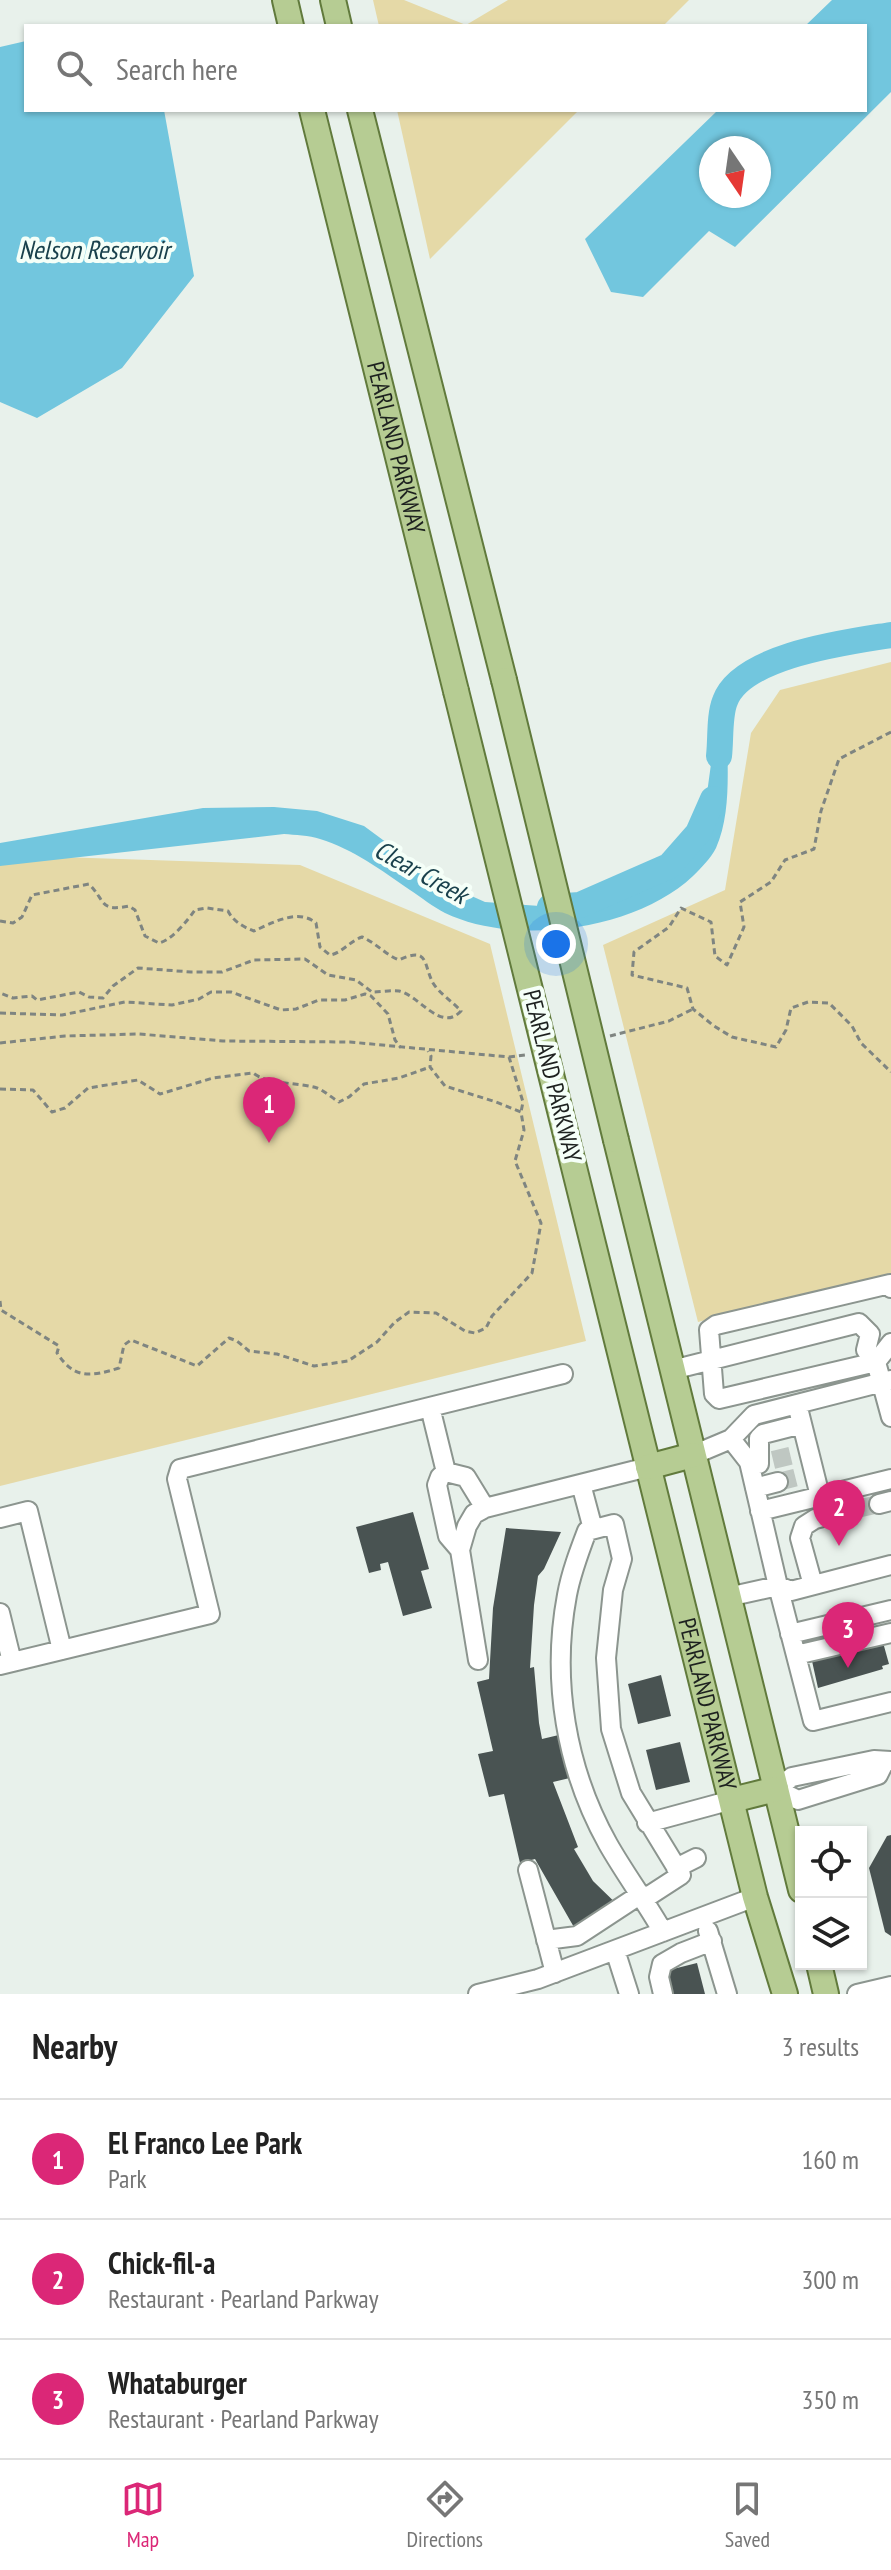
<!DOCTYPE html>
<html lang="en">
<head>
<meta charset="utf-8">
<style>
  :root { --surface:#fff; --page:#f6f6f6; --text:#222; --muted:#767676; --line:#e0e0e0; --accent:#db2777 }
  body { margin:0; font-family:"PT Sans Narrow",sans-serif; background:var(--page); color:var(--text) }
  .controls { position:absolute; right:24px; bottom:24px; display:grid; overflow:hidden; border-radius:0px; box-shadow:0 2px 6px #0004 }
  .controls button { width:72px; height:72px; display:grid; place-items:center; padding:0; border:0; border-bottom:2px solid var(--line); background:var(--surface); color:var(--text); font:40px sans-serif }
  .compass { position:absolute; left:699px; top:136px; width:72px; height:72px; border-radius:50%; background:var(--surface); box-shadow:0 2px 6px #0004; rotate:167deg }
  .you { position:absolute; left:556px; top:944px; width:28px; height:28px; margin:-20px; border:6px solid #fff; border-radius:50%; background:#1a73e8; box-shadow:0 0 0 12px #1a73e833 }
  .badge { display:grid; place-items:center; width:52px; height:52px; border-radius:50%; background:var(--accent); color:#fff; font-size:26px; font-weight:700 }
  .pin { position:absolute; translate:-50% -66px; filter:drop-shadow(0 2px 4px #0008) }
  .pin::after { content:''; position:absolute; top:42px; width:28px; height:24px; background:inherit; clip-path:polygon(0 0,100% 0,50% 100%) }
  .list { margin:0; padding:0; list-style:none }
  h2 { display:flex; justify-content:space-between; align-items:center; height:104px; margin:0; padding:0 32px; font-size:34px }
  h2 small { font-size:26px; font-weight:400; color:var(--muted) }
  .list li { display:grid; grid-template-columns:52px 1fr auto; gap:24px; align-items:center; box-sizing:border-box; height:120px; padding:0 32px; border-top:2px solid var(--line) }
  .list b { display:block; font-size:30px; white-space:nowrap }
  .list p { margin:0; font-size:26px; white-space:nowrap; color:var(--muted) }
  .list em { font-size:26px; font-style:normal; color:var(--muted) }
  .icon { flex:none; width:44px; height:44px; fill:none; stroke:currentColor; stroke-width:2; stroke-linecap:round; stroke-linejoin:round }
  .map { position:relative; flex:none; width:891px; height:1994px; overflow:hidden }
  .search { position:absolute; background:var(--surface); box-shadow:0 2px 6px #0004; left:24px; right:24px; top:24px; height:88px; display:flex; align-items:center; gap:20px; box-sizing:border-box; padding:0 28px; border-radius:0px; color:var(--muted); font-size:30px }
  .sheet { height:464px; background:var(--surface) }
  nav { display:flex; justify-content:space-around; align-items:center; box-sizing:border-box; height:112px; border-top:2px solid var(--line); background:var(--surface); font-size:22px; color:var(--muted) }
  nav a { display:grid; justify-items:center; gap:4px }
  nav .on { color:var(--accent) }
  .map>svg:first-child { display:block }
  .green { fill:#e5d9a7 }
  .water { fill:#72c6de; fill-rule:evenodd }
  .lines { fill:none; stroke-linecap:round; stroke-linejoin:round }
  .river { stroke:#72c6de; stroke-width:26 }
  .building { fill:#495352 }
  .minor-tunnel { stroke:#bfc7c2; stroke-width:18; stroke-dasharray:18 9; stroke-linecap:butt }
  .minor-casing { stroke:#8c958f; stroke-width:22 }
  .major-casing { stroke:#617a3c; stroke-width:28 }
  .path { stroke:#7f8581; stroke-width:3; stroke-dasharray:6 4; stroke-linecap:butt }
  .minor { stroke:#fff; stroke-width:18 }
  .major { stroke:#b6cc93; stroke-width:24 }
  .major-bridge-casing { stroke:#617a3c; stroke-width:28; stroke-linecap:butt }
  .major-bridge { stroke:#b6cc93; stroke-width:24 }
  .labels { text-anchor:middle; stroke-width:8; stroke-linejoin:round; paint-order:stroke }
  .street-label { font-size:24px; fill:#1d211f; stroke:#f5fff8 }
  .water-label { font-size:26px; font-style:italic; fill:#1a414c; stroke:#f5fff8 }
</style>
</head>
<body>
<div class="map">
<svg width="891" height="1994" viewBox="0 0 891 1994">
  <rect width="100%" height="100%" fill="#e8f1eb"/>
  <path class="green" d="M 373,0 L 404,0 L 466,25 L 508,0 L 689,0 L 663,26 L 379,26 Z
    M 397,110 L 579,110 L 430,259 Z
    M 891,662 L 891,1273 L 698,1322 L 603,945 L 725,890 L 751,733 L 780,690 Z
    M 0,855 L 300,865 L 490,944 L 586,1341 L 0,1486 Z"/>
  <path class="water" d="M 832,0 L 891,0 L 891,92 L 735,247 L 709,231 L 643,297 L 611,292 L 585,239 L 718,110 L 865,110 L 865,26 L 805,26 ZM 759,148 L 759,196 L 711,196 L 711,148 Z
    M 26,41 L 26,110 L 164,110 L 194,276 L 122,368 L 37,418 L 0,402 L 0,47 Z
    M 717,720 L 727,727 C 727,765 732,812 716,848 C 711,858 701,868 693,876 C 636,930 516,947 445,913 C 433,907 421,897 410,890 C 381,870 353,849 320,839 C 309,835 295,835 284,834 L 0,866 L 0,843 L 203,808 L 274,807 L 317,811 L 364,826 L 440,882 L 485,902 L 540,906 L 593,903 L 622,897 L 655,882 L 675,869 L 695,847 L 705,808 Z"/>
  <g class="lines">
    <path class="river" d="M 719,756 C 721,739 719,716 725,701 C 742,655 848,642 891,635
      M 550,907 L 580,905 L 669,866 L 698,833 L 713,799"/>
  </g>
  <path class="building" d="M 413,1512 L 429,1569 L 421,1571 L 432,1608 L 403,1616 L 388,1562 L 380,1564 L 381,1570 L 369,1573 L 356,1527 Z
    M 506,1528 L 561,1532 L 544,1569 L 538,1576 L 534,1605 L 530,1668 L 534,1667 L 539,1723 L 542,1739 L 563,1734 L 574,1777 L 553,1782 L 578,1847 L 574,1849 L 593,1881 L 628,1915 L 579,1936 L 535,1859 L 520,1863 L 504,1794 L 489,1797 L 478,1754 L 493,1751 L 477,1682 L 489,1679 L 493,1608 Z
    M 877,1646 L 884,1646 L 889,1664 L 882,1666 L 883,1669 L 818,1688 L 812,1661 Z
    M 661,1675 L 671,1716 L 638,1724 L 628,1684 Z
    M 680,1742 L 690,1782 L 656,1790 L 646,1750 Z
    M 891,1835 L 891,1936 L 885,1932 L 869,1868 L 887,1836 Z
    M 697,1963 L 705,1994 L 671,1994 L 665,1971 Z"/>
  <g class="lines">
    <path class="minor-tunnel" d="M 773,1460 L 798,1454
      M 778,1482 L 802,1476
      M 834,1514 L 879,1504"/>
    <g class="minor-casing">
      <path id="minor" d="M 891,1288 L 890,1284 L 716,1325 L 709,1330 L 714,1394 L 719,1399 L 876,1362 L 891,1343
        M 672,1370 L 859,1323 L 870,1334 L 866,1350 L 876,1362 L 891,1417
        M 797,1404 L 820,1496
        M 430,1407 L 446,1472
        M 731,1439 L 749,1462 L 778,1586 L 791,1591 L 891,1565
        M 693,1455 L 731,1439 L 754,1415 L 891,1380
        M 759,1464 L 759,1438 L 763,1434 L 802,1424
        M 581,1484 L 593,1529
        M 755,1488 L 778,1482
        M 879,1504 L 891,1501
        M 760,1511 L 891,1479
        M 0,1518 L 28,1511 L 62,1650
        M 460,1550 L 448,1536 L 437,1485 L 440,1477 L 446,1472 L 466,1477 L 485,1508
        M 813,1585 L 800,1538 L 804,1526 L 815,1519 L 834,1514
        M 728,1597 L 778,1586 L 813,1721 L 891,1702
        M 0,1613 L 12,1662
        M 790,1634 L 891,1610
        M 796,1655 L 891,1633
        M 478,1660 L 460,1550 L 467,1526 L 474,1514 L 485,1508 L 648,1467
        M 0,1665 L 210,1614 L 177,1479 L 180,1469 L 563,1374
        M 884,1763 L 878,1775 L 798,1800 L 776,1789 L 792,1777 L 874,1760 L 891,1761
        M 647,1823 L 732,1800
        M 676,1868 L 696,1858
        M 528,1870 L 555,1973
        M 644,1899 L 681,1875 L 631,1793 L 611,1729 L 606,1658 L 613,1590 L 622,1559 L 614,1524 L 587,1531 C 579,1552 571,1573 567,1595 C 551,1680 566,1769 608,1844 C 625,1874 646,1902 663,1932
        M 708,1931 L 727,1994
        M 546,1940 L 577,1936 L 641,1894
        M 615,1950 L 629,1994
        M 478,1994 L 538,1979 L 755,1897
        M 663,1994 L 659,1977 L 662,1964 L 681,1953 L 712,1941
        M 857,1994 L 891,1986"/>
    </g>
    <g class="major-casing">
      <g id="major">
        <path d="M 285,0 L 291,26"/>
        <path d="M 333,0 L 339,26"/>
        <path id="s1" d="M 312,110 L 456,691"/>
        <path d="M 360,110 L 504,680"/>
        <path d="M 616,1140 L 801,1890"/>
        <path id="s2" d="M 570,1151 L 755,1897 L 785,1994"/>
        <path d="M 648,1467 L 693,1455"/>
        <path d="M 732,1800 L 776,1789"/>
        <path d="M 819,1964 L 826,1994"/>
      </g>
    </g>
    <path class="path" d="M 891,732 L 839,759 L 821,811 L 814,849 L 785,860 L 771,882 L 740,902 L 744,927 L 727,965 L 715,956 L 711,922 L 681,908 L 669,927 L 634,952 L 632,975 L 687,988 L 693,1009 L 714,1026 L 732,1037 L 776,1047 L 786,1030 L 791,1008 L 808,1002 L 829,1003 L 852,1026 L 861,1043 L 891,1072
      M 0,921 L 13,923 L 22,917 L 32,895 L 89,884 C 106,901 99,912 129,906 L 135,910 L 145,936 L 159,943 C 172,940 187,921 195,910 L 207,908 L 228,911 C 233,921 243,927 254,931 C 272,923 298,908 316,923 L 320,947 L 330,955 C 342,953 350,941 362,937 C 376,943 386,955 399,960 C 429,946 423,964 433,983 C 439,993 453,1002 461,1011 C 441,1033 419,995 399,991 C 391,990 380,992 372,992 L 356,980 L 328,975 L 305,959 L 254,960 L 222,972 L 191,972 L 138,968 L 113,986 L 103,998 L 89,997 L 79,992 L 37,1000 L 32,996 L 13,998 L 0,993
      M 0,1013 L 62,1015 L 125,1002 L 172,1005 L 199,999 L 211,992 L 231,992 L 281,1010 L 296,1009 L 319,1000 L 345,1000 L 365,994 L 371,996 L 388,1014 L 395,1040 L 401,1048
      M 610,1036 L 669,1021 L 693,1009
      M 0,1043 L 65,1036 L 139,1034 L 223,1041 L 350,1042 L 509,1057 L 523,1102 L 521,1112
      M 509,1057 L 525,1055
      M 0,1089 L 33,1090 L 52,1112 L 65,1108 L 88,1088 L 138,1080 L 160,1094 L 213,1078 L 253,1073 C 269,1085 297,1082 317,1088 C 325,1091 332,1098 339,1102 L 349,1097 L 364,1084 L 399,1078 L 430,1067
      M 0,1301 L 1,1310 L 59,1346 L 57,1353 C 74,1379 90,1377 119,1368 L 124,1345 L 131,1340 L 197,1366 L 229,1338 L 237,1341 L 249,1351 L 277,1354 L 314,1366 L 348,1361 L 377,1342 L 395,1322 L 409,1312 L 436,1313 L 465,1331 L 475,1333 L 486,1328 L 492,1316 L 532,1273 L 541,1223 L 515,1161 L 524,1130 L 521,1112 L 496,1102 L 445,1086 L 430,1067 L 431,1056 L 428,1051"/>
    <use href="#minor" class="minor"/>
    <use href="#major" class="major"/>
    <g class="major-bridge-casing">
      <path id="major-bridge" d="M 504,680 L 616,1140
        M 456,691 L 570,1151"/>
    </g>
    <use href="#major-bridge" class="major-bridge"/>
  </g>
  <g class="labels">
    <g class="street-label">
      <text dy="8" stroke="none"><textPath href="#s1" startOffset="348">PEARLAND PARKWAY</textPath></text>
      <text transform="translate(552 1076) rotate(76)" y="8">PEARLAND PARKWAY</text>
      <text dy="8" stroke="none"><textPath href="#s2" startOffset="570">PEARLAND PARKWAY</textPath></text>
    </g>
    <g class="water-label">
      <text x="94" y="259">Nelson Reservoir</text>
      <text transform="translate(421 872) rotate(29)" y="9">Clear Creek</text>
    </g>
  </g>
</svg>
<div class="controls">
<button><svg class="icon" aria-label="locate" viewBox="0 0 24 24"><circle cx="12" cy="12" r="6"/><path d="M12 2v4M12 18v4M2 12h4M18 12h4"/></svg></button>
<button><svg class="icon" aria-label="layers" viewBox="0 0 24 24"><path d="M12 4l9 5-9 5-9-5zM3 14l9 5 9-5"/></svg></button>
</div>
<svg class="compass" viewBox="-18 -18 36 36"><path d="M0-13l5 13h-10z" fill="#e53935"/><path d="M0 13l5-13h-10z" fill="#767676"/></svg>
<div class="you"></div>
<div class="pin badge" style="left:269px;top:1143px">1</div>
<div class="pin badge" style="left:839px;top:1546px">2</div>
<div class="pin badge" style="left:848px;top:1668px">3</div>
<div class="search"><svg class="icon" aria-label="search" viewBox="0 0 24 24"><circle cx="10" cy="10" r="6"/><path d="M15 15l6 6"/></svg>Search here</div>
</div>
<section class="sheet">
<h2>Nearby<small>3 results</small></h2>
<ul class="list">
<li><span class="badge">1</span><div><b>El Franco Lee Park</b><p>Park</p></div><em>160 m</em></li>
<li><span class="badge">2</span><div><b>Chick-fil-a</b><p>Restaurant · Pearland Parkway</p></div><em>300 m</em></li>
<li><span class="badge">3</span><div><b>Whataburger</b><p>Restaurant · Pearland Parkway</p></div><em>350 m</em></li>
</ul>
</section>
<nav>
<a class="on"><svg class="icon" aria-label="map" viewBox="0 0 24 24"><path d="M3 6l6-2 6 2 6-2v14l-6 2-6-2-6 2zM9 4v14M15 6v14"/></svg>Map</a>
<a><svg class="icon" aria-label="directions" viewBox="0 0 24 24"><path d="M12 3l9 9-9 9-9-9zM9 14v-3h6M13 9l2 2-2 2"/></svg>Directions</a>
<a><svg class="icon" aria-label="saved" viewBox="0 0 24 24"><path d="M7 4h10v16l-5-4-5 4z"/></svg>Saved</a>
</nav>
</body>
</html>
